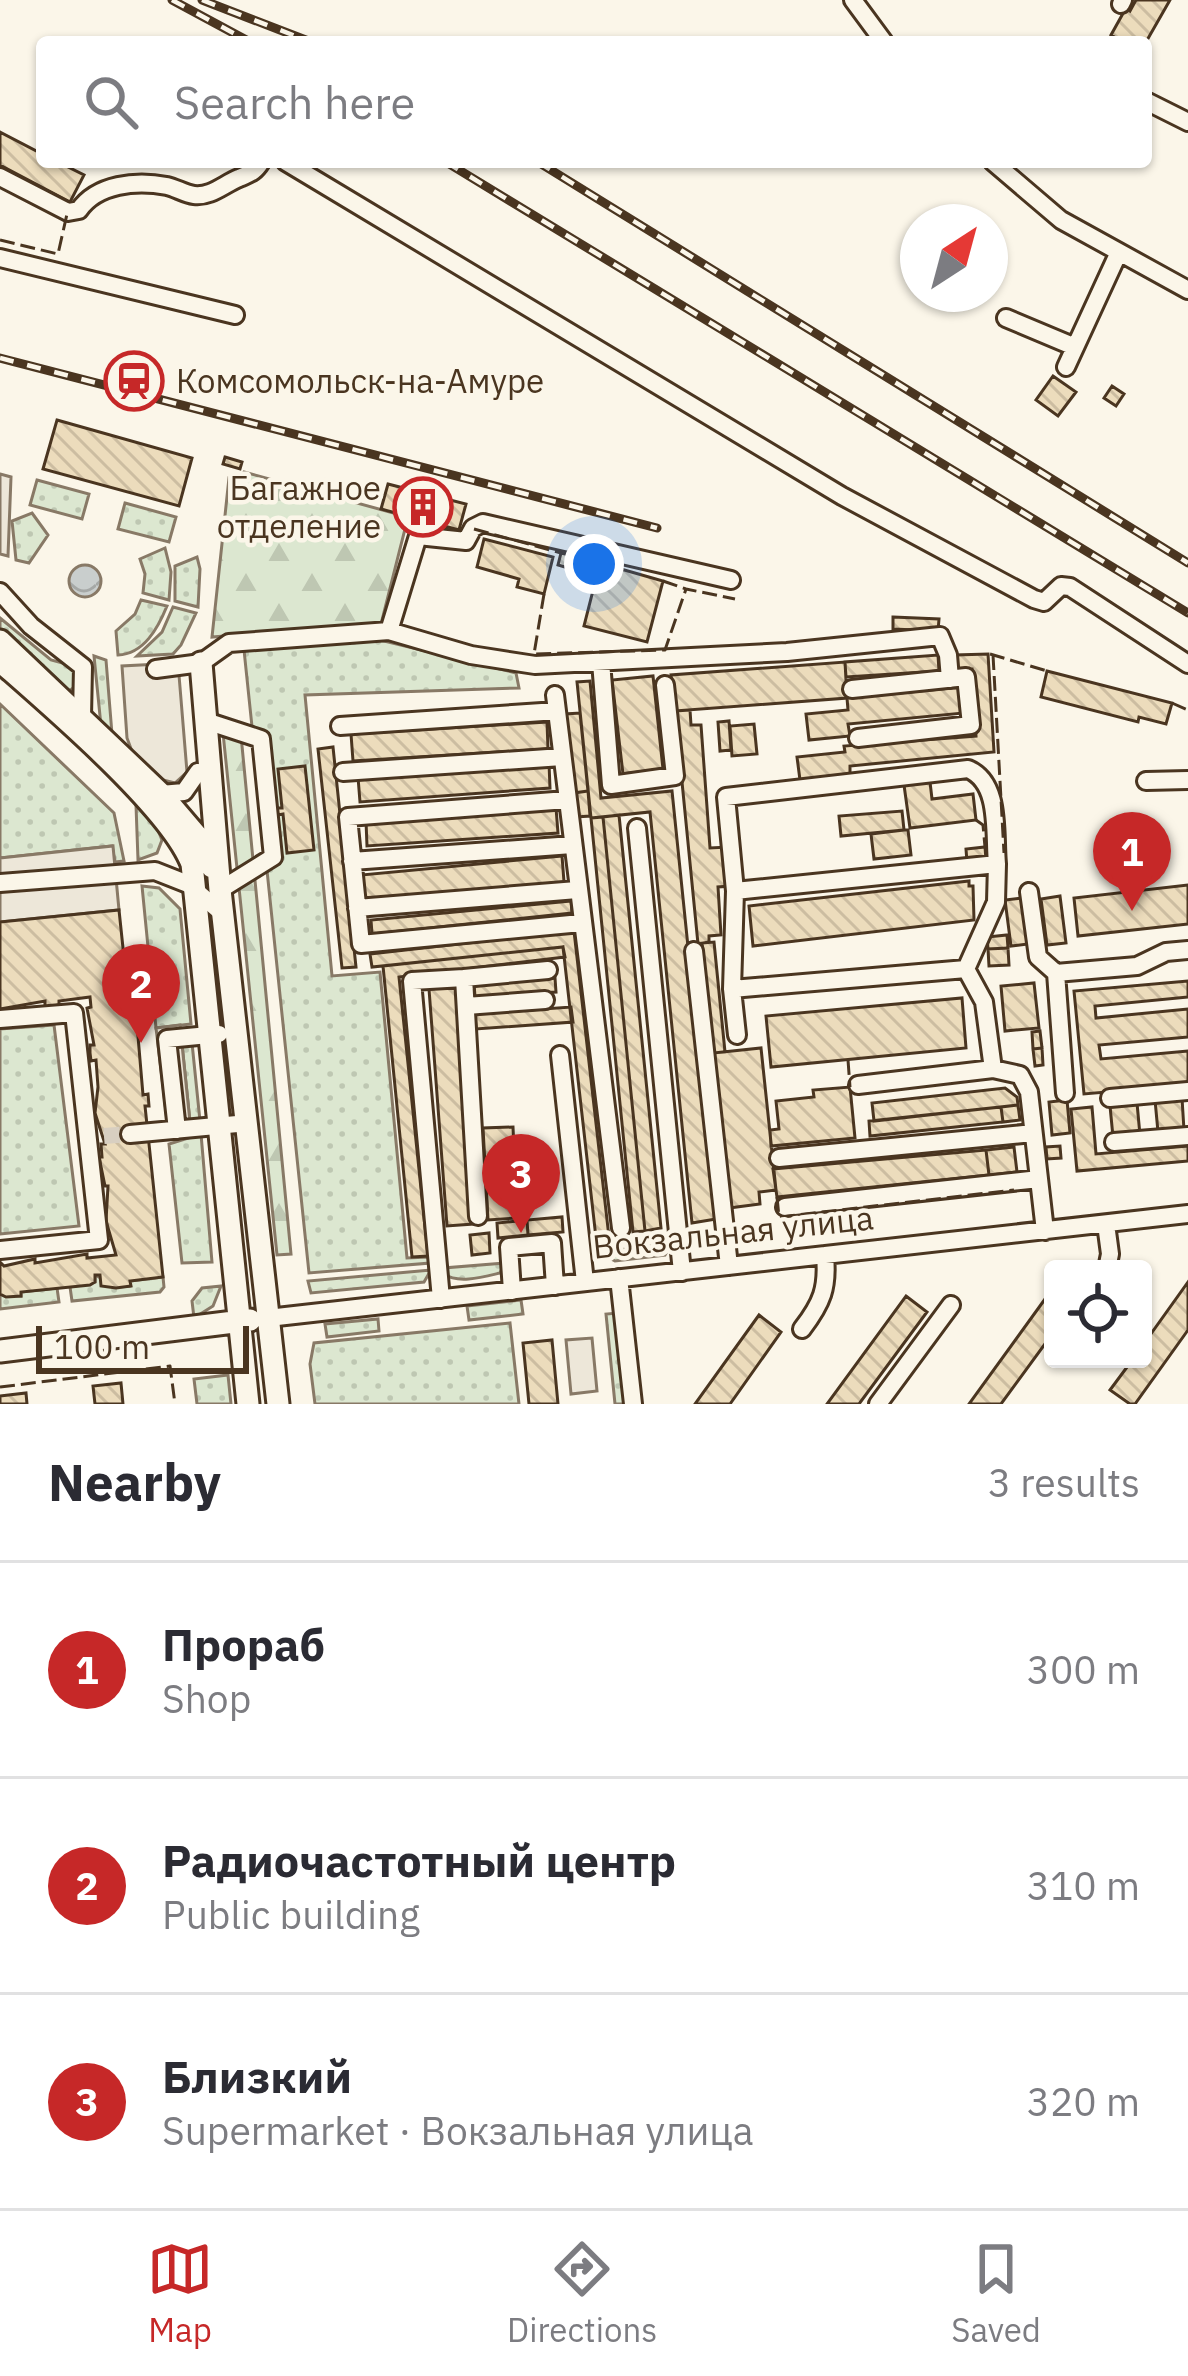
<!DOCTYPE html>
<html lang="en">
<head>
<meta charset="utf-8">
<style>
  :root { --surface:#fff; --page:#f7f7f7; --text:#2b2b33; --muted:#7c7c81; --line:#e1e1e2; --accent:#c62828 }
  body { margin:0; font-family:"IBM Plex Sans",sans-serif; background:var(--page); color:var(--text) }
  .controls { position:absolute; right:36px; bottom:36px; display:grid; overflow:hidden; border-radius:12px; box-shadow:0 3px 9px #0004 }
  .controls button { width:108px; height:108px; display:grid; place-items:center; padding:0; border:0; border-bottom:3px solid var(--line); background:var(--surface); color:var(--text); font:60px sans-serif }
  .compass { position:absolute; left:900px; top:204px; width:108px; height:108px; border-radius:50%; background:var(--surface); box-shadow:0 3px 9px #0004; rotate:36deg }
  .scale { position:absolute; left:36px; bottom:30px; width:213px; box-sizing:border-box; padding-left:12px; border:6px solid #4a3520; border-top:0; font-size:33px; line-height:42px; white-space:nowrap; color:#4a3520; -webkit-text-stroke:9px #fbf6e9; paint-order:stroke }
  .you { position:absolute; left:594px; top:564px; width:42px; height:42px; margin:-30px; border:9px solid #fff; border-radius:50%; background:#1a73e8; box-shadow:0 0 0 18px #1a73e833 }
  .badge { display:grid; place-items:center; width:78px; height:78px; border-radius:50%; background:var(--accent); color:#fff; font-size:39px; font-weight:700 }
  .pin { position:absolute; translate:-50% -99px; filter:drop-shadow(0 3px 6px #0008) }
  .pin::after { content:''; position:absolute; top:63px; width:42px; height:36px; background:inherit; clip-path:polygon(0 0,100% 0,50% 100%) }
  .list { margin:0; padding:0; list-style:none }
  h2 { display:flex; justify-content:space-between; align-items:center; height:156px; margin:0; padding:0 48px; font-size:51px }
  h2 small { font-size:39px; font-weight:400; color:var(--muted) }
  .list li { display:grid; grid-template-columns:78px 1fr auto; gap:36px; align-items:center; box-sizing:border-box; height:216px; padding:0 48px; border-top:3px solid var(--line) }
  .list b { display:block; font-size:45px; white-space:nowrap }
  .list p { margin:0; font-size:39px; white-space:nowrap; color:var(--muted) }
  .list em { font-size:39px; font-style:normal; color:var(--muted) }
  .icon { flex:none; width:66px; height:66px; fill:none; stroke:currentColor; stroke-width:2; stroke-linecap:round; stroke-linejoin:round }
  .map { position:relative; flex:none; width:1188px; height:1404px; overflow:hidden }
  .search { position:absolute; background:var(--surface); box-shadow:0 3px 9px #0004; left:36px; right:36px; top:36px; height:132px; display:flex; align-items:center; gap:30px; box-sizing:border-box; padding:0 42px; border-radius:12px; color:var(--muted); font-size:45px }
  .sheet { height:804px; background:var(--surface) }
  nav { display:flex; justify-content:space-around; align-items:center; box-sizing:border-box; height:168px; border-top:3px solid var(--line); background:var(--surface); font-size:33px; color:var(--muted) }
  nav a { display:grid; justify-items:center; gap:6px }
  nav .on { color:var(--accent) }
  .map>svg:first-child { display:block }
  .grass { fill:url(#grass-dots); stroke:#887966; stroke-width:3 }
  .forest { fill:url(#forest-firs); stroke:#887966; stroke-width:3 }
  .parking { fill:#ede7d9; stroke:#887966; stroke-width:3 }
  .water { fill:url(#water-waves); stroke:#887966; stroke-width:3 }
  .building { fill:url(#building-back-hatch); stroke:#4a3520; stroke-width:3 }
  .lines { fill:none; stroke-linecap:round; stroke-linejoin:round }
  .minor-tunnel { stroke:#d8cfc1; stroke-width:16; stroke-dasharray:16 8; stroke-linecap:butt }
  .minor-casing { stroke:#4a3520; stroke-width:22 }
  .major-casing { stroke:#4a3520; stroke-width:27 }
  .minor { stroke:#fbf6e9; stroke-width:16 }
  .major { stroke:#fbf6e9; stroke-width:21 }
  .rail-casing { stroke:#4a3520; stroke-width:9 }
  .rail { stroke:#fbf6e9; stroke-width:4.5; stroke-dasharray:14; stroke-linecap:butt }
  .fence { stroke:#4a3520; stroke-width:3; stroke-dasharray:15 6; stroke-linecap:butt }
  .labels { text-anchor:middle; stroke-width:9; stroke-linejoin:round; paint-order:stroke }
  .poi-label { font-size:33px; fill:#4a3520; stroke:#fbf6e9; text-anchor:start }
  .street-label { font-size:33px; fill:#4a3520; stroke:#fbf6e9 }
</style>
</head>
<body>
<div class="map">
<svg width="1188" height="1404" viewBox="0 0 1188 1404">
  <defs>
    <pattern id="grass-dots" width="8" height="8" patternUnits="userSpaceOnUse" patternTransform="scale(3)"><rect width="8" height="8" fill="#dce7d0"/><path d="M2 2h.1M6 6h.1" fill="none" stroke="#bec7b2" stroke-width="1.8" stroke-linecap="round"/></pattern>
    <pattern id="forest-firs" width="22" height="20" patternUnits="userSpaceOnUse" patternTransform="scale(3)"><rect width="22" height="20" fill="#dce7d0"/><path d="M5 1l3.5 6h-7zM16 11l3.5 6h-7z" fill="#bec7b2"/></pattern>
    <pattern id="water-waves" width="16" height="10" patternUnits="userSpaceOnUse" patternTransform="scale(3)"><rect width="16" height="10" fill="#c9cecd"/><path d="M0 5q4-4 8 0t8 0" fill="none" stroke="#a5a8a6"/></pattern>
    <pattern id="building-back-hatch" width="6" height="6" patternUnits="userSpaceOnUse" patternTransform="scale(3)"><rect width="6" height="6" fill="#ecdcbc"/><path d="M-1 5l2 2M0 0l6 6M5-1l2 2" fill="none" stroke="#ccbda1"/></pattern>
  </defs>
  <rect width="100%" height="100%" fill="#fbf6e9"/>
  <path class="grass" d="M 37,480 L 89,494 L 82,519 L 30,505 Z
    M 125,503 L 176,517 L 169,542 L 118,529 Z
    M 32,513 L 48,535 L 29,563 L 16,560 L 12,521 Z
    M 165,548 L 171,572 L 169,600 L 143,593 L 145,574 L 140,559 Z
    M 197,557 L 200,569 L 198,607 L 175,601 L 175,566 Z
    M 141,600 L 167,606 C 158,628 144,654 118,655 L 116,631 L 135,614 Z
    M 173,607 L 196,613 L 181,645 L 173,654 L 137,656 L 162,632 Z
    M 0,618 L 51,660 L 70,665 L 76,671 L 76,686 L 69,691 L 0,631 Z
    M 380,640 L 516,673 L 519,688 L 305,695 L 332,976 L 380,972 L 407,1258 L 430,1257 L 430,1263 L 309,1273 L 244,650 Z
    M 94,656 L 106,660 L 112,734 L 101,726 Z
    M 0,704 L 114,813 L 124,861 L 115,862 L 112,846 L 0,858 Z
    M 136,805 L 157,828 L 162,840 L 157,853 L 138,860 Z
    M 142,886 L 159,888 L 180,909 L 191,1024 L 156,1028 Z
    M 54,1025 L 79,1226 L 0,1234 L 0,1029 Z
    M 192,1043 L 200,1121 L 190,1122 L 182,1044 Z
    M 201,1134 L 212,1262 L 182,1263 L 169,1144 Z
    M 671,1244 L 665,1255 L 615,1261 L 598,1252 Z
    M 505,1263 L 500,1273 C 483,1277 458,1284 444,1274 L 444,1268 Z
    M 431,1270 L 424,1282 L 311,1293 L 308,1281 Z
    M 95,1275 L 117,1287 L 130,1286 L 130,1281 L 163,1277 L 164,1287 L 160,1292 L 72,1301 L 70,1287 L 95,1282 Z
    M 221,1286 L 213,1306 L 194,1318 L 192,1301 L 202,1288 Z
    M 57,1288 L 59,1302 L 0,1309 L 0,1294 L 21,1296 L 21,1292 Z
    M 521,1300 L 523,1314 L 469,1320 L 467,1306 Z
    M 618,1313 L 628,1404 L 615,1404 L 606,1314 Z
    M 378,1319 L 379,1331 L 327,1337 L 325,1324 Z
    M 510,1323 L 519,1404 L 315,1404 L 310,1364 L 314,1343 Z
    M 228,1375 L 231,1404 L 197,1404 L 194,1379 Z"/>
  <path class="forest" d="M 244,472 L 408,517 L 381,624 L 212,637 L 229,478 L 240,479 Z
    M 240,725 L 291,1254 L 277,1255 L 223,733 Z"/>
  <path class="parking" d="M 0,474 L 11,477 L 8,556 L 0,554 Z
    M 178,663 L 187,772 L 175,783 L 155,778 L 133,754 L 127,738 L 122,666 Z
    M 113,846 L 119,910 L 0,922 L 0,858 Z
    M 180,1025 L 190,1122 L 167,1120 L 156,1028 Z
    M 592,1338 L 597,1391 L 571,1394 L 566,1340 Z"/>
  <path class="water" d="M69 581a16 16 0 1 1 32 0a16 16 0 1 1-32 0Z"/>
  <path class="building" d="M 1136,0 L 1170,0 L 1146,42 L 1123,42 L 1111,35 L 1126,8 L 1130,11 Z
    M 0,132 L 42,154 L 42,162 L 58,162 L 84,175 L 70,202 L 0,165 Z
    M 1053,376 L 1076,392 L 1058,416 L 1036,400 Z
    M 1112,386 L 1124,394 L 1116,406 L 1104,398 Z
    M 57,420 L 192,458 L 179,506 L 43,469 Z
    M 225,457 L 242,462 L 240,469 L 223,464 Z
    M 388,484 L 466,504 L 459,530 L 381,509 Z
    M 484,539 L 553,557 L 544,594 L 517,587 L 519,579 L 477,567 Z
    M 561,553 L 578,557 L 575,570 L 558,565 Z
    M 600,563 L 663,581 L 647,642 L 584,626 Z
    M 893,617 L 939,619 L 938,631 L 893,629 Z
    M 988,654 L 994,752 L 850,766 L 850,775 L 800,780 L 797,757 L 845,752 L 844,746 L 976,736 L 972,669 L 956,670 L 955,655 Z
    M 938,655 L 939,671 L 846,677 L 845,662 Z
    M 845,662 L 847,698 L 675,711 L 671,675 Z
    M 1047,671 L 1172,703 L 1166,724 L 1139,717 L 1138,722 L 1041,697 Z
    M 653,676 L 663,769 L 623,774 L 612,680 Z
    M 590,681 L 601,798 L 672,791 L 716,1219 L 692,1223 L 650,812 L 591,818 L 577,682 Z
    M 962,687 L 964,713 L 848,724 L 850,736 L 809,740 L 806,714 L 848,710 L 847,698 Z
    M 690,710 L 691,725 L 701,725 L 710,848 L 728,847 L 731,886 L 718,887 L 721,935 L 709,936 L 709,942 L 698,944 L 675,711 Z
    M 580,713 L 588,791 L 573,793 L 565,714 Z
    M 729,721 L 731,750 L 720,751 L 718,722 Z
    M 547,722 L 548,749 L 353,761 L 351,734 Z
    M 754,724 L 757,754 L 732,756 L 730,726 Z
    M 333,747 L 356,967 L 342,968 L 318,749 Z
    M 549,763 L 550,788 L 360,802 L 358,777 Z
    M 305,766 L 314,850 L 287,853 L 283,814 L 278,815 L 277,808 L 282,808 L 278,769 Z
    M 930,782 L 932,799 L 973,794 L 976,820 L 910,828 L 904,785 Z
    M 588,791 L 590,816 L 576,817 L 574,793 Z
    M 556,808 L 558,833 L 367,846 L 366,821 Z
    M 902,811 L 904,830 L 841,836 L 839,816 Z
    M 619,815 L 661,1228 L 645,1231 L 603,817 Z
    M 603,817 L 645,1231 L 633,1232 L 591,818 Z
    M 904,830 L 908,830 L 911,855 L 874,859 L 871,834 Z
    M 985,847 L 986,860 L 967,862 L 966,849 Z
    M 562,856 L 564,882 L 364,901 L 361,875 Z
    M 969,881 L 969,886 L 973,886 L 974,920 L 753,946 L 749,906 Z
    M 1188,885 L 1188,924 L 1078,936 L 1074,898 Z
    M 1060,896 L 1066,943 L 1047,945 L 1041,899 Z
    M 1022,898 L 1028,944 L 1011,946 L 1005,900 Z
    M 571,901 L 572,913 L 372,934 L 371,920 Z
    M 119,910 L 125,967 L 132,966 L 143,1095 L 148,1094 L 149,1106 L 145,1106 L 163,1277 L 130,1281 L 131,1286 L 116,1288 L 101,1286 L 100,1275 L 95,1275 L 95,1282 L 90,1285 L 21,1292 L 21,1296 L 6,1297 L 0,1294 L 0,1262 L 4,1266 L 35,1259 L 35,1263 L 87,1254 L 87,1258 L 116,1255 L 106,1221 L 108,1186 L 105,1186 L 99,1157 L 102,1157 L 101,1144 L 105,1144 L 95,1113 L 98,1087 L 96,1060 L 91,1061 L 90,1053 L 90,1045 L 94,1045 L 87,1008 L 91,1007 L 90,997 L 59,1001 L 59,1005 L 45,1007 L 45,1001 L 0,1009 L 0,922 Z
    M 574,931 L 609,1237 L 596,1238 L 563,947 L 372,967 L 370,954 Z
    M 1007,935 L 1008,948 L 988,949 L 987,937 Z
    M 714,942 L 725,1052 L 713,1053 L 702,943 Z
    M 563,947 L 565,957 L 399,977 L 428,1256 L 412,1257 L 383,966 Z
    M 1008,948 L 1009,965 L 989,966 L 988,949 Z
    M 555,978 L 556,992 L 475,997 L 474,983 Z
    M 1188,981 L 1188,997 L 1095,1006 L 1096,1018 L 1188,1009 L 1188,1037 L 1099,1045 L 1101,1059 L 1188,1051 L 1188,1085 L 1084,1094 L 1074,991 Z
    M 1034,983 L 1039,1028 L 1005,1031 L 1001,986 Z
    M 456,987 L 473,1224 L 447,1226 L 429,989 Z
    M 962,998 L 966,1048 L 771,1067 L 766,1016 Z
    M 571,1007 L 573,1022 L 476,1029 L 475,1014 Z
    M 1040,1031 L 1042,1048 L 1033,1049 L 1032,1032 Z
    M 761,1048 L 776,1190 L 759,1192 L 760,1204 L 729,1208 L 713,1053 Z
    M 1042,1048 L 1043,1065 L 1035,1066 L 1033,1049 Z
    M 850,1087 L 855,1138 L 771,1146 L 770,1130 L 779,1129 L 776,1101 L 814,1097 L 813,1090 Z
    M 1005,1088 L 1017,1097 L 1018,1105 L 874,1121 L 872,1103 Z
    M 1182,1098 L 1184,1130 L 1158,1132 L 1155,1100 Z
    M 1067,1100 L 1070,1133 L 1052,1135 L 1049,1102 Z
    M 1137,1103 L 1140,1135 L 1113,1137 L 1110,1106 Z
    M 1018,1105 L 1020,1120 L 1003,1122 L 1001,1107 Z
    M 1001,1107 L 1003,1122 L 870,1136 L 869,1121 Z
    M 1092,1107 L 1096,1154 L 1188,1146 L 1188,1161 L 1077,1171 L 1071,1109 Z
    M 513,1127 L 517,1218 L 488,1220 L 483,1128 Z
    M 1060,1146 L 1061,1158 L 1047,1159 L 1046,1147 Z
    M 1014,1147 L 1017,1172 L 989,1175 L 986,1150 Z
    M 986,1150 L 989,1175 L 777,1197 L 773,1169 Z
    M 562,1217 L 563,1232 L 528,1235 L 527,1220 Z
    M 527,1220 L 528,1235 L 498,1238 L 497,1223 Z
    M 489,1233 L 490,1253 L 472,1255 L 470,1235 Z
    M 1188,1282 L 1188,1330 L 1135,1404 L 1130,1404 L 1110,1390 L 1133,1359 L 1143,1359 L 1143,1345 Z
    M 1053,1288 L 1053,1333 L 1001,1404 L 969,1404 Z
    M 906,1296 L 927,1312 L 859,1404 L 827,1404 Z
    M 759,1315 L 781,1332 L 730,1404 L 695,1404 Z
    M 552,1340 L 558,1404 L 529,1404 L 523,1343 Z
    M 121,1383 L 123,1404 L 95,1404 L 93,1386 Z
    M 26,1393 L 27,1404 L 0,1404 L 0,1396 Z"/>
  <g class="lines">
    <path class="minor-tunnel" d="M 104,1136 L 130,1134"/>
    <g class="minor-casing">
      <path id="minor" d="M 853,0 L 884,42
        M 1121,4 L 1123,0
        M 1146,101 L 1188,122
        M 286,162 L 842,496 L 1034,599 L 1044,602 L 1061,586 L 1070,587 L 1188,664
        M 993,162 L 1061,220 L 1188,290
        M 0,177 L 68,212 L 79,210 C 97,184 136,180 167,186 C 176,188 185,194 194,195 C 211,197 224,184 239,178 C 250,173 254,173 261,162
        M 0,258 L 235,315
        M 1006,318 L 1075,347
        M 1066,367 L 1119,252
        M 0,592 L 31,626 L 83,667 L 82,717
        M 389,631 L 418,536 L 466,541 L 473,528 L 483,523 L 731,580
        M 601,662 L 611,785 L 675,776 L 665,685
        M 156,669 L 201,663 L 229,643 L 389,631 L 471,655 L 535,665 L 787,652 L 940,636 L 948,655 L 950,679
        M 852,689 L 966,677 L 971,725 L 858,738
        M 555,695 L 621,1228
        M 206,721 L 261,739 L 273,857 L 220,890
        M 340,726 L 557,711
        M 343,772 L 562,757
        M 1146,781 L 1188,780
        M 161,794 L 184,792 L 198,772
        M 567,800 L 348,817 L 361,944 L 581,923
        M 637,828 L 682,1272
        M 352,861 L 572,845
        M 0,883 L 155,871 L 188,884 L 223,914
        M 735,891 L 997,864 C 994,833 1001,783 968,769 L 726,797 L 735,891 L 732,989 L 737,1035
        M 1029,892 L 1038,957 L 1056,973 L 1065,1093
        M 357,908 L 577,890
        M 694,951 L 729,1266
        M 966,969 L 984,1002 L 993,1069
        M 1056,973 L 1137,966 L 1166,952 L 1188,950
        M 464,978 L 548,970
        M 732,989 L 966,969 L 996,902 L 997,864
        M 466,1006 L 545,1000
        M 0,1019 L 74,1013 L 99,1240 L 0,1250
        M 560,1055 L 585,1282
        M 858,1085 L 993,1069 L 1020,1075 L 1029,1092 L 1045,1231
        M 1110,1098 L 1188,1091
        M 177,1130 L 167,1039 L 219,1034
        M 130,1134 L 248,1123
        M 1114,1142 L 1188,1136
        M 779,1158 L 1033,1133
        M 785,1207 L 1039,1179
        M 1106,1224 L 1110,1254 L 1107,1269
        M 619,1278 L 633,1404
        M 512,1291 L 509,1247 L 552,1243 L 555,1286
        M 441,1299 L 412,981 L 464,978 L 478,1216
        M 268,1318 L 1188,1214
        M 802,1329 C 822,1303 828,1288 825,1255
        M 878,1404 L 951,1305"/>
    </g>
    <g class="major-casing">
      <path id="major" d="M 0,641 L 161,794 L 196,835 L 212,867
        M 0,661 C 50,705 170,807 192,864 L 248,1404
        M 201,663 L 220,890 L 278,1404
        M 0,1351 L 250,1320"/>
    </g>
    <use href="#minor" class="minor"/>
    <use href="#major" class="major"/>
    <g class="rail-casing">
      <path id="rail" d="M 172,0 L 250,42
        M 202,0 L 311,42
        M 446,162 L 1188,613
        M 538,162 L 1188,563
        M 0,358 L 657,528"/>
    </g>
    <use href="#rail" class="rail"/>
    <path class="fence" d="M 0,240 L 58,254 L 67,214
      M 474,529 L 561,553
      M 578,557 L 600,563
      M 663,581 L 686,589
      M 544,594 L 534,654 L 665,650 L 686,589 L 735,599
      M 990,654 L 1047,671
      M 993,655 L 1004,853
      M 1172,703 L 1188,710
      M 976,820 L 983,825 L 985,847
      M 848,1060 L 850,1087
      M 777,1197 L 779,1217 L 1014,1190
      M 0,1387 L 170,1366 L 175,1404"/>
  </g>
  <defs>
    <g id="station-ring" transform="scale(3)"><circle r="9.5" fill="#fbf6e9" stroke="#c62828" stroke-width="1.5"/><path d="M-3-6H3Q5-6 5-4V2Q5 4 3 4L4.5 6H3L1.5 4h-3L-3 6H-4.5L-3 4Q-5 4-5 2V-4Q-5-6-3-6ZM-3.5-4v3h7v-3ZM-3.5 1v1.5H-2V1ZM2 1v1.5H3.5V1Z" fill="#c62828"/></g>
    <g id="building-ring" transform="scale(3)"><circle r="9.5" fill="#fbf6e9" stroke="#c62828" stroke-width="1.5"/><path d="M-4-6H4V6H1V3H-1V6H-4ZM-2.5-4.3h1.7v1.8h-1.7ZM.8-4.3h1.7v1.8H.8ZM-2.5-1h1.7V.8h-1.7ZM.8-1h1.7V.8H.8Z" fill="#c62828"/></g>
  </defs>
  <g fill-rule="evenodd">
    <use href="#station-ring" x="134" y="381"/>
    <use href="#building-ring" x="423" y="507"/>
  </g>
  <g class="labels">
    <g class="poi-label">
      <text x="176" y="393">Комсомольск-на-Амуре</text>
      <text x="381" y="500" text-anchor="end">Багажное<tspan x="381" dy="38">отделение</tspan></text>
    </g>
    <g class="street-label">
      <text transform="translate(733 1232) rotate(-6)" y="12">Вокзальная улица</text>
    </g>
  </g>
</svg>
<div class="controls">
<button><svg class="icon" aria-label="locate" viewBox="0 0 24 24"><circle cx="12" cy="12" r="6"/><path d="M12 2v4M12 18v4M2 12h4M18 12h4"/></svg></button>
</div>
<svg class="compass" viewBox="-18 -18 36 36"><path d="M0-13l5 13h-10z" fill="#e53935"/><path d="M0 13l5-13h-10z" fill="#7c7c81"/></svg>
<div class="scale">100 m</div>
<div class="you"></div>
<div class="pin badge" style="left:1132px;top:911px">1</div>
<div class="pin badge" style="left:141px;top:1043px">2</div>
<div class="pin badge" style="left:521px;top:1233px">3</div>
<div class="search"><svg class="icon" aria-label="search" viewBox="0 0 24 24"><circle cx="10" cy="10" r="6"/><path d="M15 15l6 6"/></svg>Search here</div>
</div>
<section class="sheet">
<h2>Nearby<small>3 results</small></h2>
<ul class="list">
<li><span class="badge">1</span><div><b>Прораб</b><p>Shop</p></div><em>300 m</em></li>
<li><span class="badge">2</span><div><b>Радиочастотный центр</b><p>Public building</p></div><em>310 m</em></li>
<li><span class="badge">3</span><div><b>Близкий</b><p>Supermarket · Вокзальная улица</p></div><em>320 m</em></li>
</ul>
</section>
<nav>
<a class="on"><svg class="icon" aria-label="map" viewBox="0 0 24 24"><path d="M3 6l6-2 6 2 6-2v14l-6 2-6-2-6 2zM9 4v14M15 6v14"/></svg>Map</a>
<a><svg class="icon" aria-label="directions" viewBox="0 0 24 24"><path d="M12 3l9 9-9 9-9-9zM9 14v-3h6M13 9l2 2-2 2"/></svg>Directions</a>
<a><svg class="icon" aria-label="saved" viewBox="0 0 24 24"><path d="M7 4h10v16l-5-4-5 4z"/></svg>Saved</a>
</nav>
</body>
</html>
